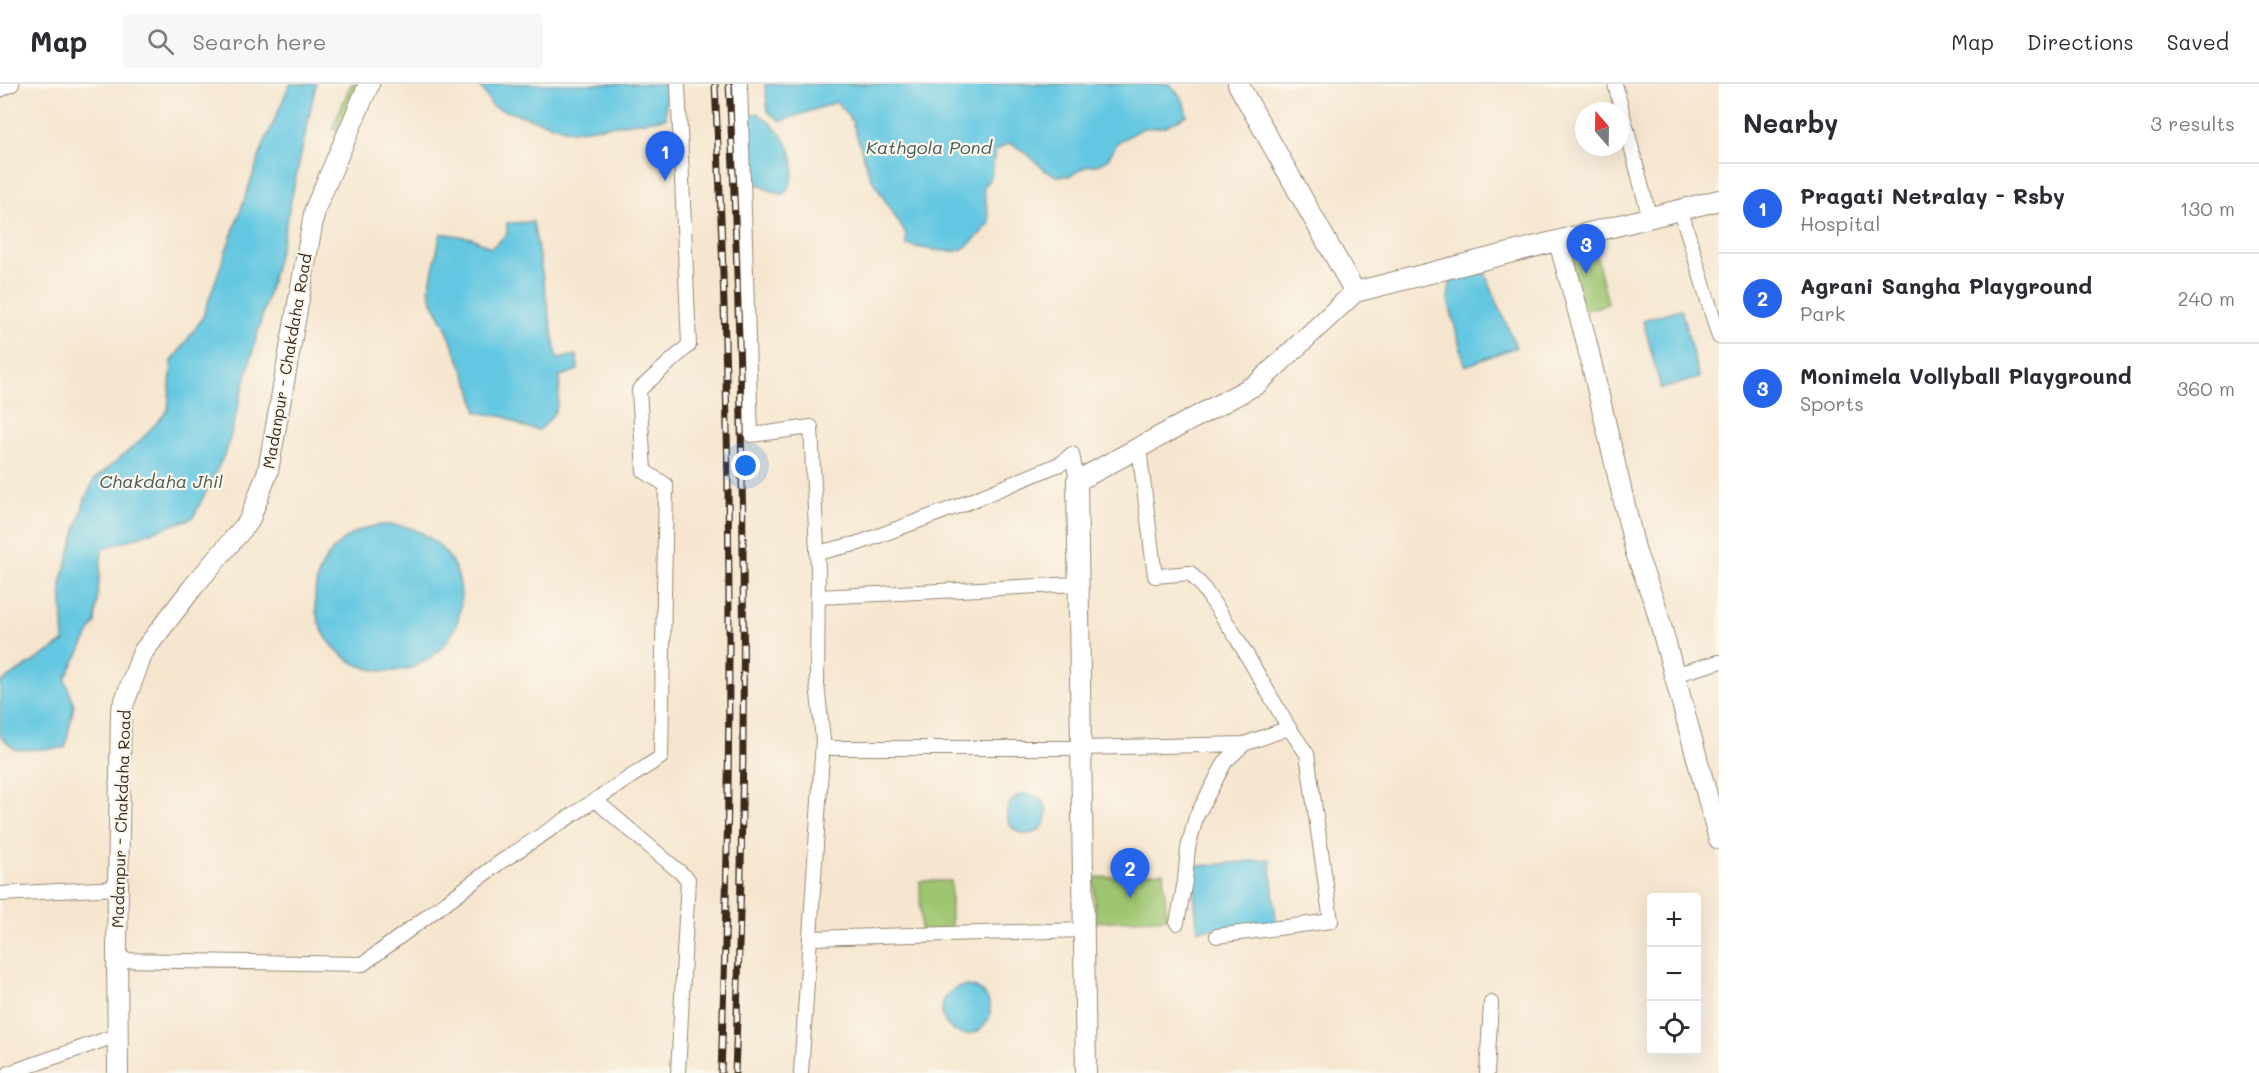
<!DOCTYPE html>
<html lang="en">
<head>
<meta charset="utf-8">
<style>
  :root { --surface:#fff; --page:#f7f7f7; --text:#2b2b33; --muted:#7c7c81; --line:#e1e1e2; --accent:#2563eb }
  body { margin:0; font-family:Mali,sans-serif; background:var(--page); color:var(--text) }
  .controls { position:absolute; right:18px; bottom:18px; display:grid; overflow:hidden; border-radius:6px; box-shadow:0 6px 24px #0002 }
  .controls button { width:54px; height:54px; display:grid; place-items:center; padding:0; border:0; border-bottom:2px solid var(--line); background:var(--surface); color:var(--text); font:30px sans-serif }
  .compass { position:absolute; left:1575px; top:18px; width:54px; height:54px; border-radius:50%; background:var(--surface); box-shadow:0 6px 24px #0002; rotate:340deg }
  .you { position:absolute; left:746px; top:382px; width:21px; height:21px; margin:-15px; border:4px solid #fff; border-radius:50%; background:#1a73e8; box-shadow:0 0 0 9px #1a73e833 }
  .badge { display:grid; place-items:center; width:39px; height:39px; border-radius:50%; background:var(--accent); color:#fff; font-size:20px; font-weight:700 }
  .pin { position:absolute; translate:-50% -50px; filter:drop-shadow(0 2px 3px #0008) }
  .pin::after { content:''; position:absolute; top:32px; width:21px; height:18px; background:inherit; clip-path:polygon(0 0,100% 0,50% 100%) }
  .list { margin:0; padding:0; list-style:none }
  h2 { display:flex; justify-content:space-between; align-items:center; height:78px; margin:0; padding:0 24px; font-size:26px }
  h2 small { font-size:20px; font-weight:400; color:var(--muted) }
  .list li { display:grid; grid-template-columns:39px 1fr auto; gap:18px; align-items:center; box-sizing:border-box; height:90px; padding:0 24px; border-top:2px solid var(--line) }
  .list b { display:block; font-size:22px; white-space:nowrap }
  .list p { margin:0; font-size:20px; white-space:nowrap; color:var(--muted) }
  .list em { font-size:20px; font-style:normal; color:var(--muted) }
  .icon { flex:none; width:33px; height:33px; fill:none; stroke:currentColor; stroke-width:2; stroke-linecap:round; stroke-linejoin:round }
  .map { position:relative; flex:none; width:1719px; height:989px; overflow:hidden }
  header { display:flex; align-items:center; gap:36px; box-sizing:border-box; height:84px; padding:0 30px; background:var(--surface); border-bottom:2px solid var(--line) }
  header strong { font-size:28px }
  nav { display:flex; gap:33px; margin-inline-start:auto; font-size:21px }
  .search { width:420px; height:54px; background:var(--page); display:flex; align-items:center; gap:15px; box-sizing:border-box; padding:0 21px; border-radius:6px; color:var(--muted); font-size:22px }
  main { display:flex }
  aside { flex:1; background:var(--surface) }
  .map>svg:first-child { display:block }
  .green { fill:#9ec56f; stroke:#6c7846; stroke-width:1.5 }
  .water { fill:#63c7e1; stroke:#4f7880; stroke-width:1.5 }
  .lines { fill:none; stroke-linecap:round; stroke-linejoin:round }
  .minor-casing { stroke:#988876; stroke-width:16 }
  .secondary-casing { stroke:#988876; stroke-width:22 }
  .minor { stroke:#fff; stroke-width:14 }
  .secondary { stroke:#fff; stroke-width:20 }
  .rail-casing { stroke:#3b2a1e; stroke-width:7 }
  .rail { stroke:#fbf7ec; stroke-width:4.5; stroke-dasharray:14; stroke-linecap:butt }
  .labels { text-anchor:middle; stroke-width:4.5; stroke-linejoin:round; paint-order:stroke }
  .street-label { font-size:16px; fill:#3b2a1e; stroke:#fbf7ec }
  .water-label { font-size:18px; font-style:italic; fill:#475958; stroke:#fbf7ec }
</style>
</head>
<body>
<header>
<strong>Map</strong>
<div class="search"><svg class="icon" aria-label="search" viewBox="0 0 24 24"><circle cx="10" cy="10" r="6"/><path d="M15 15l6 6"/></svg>Search here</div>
<nav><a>Map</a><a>Directions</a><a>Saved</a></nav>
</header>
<main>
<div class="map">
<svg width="1719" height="989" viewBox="0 0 1719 989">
  <rect width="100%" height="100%" fill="#fbf7ec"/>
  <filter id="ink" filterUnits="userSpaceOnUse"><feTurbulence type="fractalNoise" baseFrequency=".0167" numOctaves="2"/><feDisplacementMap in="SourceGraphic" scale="12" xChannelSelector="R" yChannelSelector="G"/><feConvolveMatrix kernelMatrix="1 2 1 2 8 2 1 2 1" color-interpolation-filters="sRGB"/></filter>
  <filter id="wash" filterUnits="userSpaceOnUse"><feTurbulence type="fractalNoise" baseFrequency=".008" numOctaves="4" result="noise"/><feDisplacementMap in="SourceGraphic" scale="24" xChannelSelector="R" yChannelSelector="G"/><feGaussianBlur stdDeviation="1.35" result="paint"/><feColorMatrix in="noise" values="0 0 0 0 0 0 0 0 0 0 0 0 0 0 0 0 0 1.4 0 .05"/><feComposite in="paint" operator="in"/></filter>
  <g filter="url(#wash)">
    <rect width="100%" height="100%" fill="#f6e6cf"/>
    <path class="green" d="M 351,0 L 365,0 L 343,49 L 332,45 Z
      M 1592,153 L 1608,220 L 1580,228 L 1563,160 Z
      M 1163,788 L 1167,834 L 1095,838 L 1094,794 Z
      M 920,797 L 951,797 L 951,850 L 921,850 Z"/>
    <path class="water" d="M 290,0 L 316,0 L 284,149 L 227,365 L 193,434 L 102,465 L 95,539 L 65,595 L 74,621 L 65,664 L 16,666 L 0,652 L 0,599 L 64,558 L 61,499 L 85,415 L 95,395 L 140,357 L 168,326 L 172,277 L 202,235 L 264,60 Z
      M 479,0 L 665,0 L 666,34 L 572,47 L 493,23 Z
      M 765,0 L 1170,0 L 1183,16 L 1187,31 L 1164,43 L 1143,44 L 1118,58 L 1107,76 L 1101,80 L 1087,82 L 1069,92 L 1058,92 L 1046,87 L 1024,67 L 1009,59 L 995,67 L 991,93 L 983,103 L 990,139 C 982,148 973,159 962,165 C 952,171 919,163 906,161 L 906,150 L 870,92 L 852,37 L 837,18 L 781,37 L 768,28 Z
      M 758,29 C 785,49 808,80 783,111 L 765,104 L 747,94 L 745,34 Z
      M 533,138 L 557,275 L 577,271 L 578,286 L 560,292 C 559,318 560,328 539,346 L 524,343 L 505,333 L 477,328 L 472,307 L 444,239 L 433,220 L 429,204 L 441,149 L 472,154 L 491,164 L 507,150 L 507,139 Z
      M 1484,187 L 1516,263 L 1465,282 L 1448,215 L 1451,193 Z
      M 1681,225 L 1699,294 L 1661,305 L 1643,236 Z
      M315 514a73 73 0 1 1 146 0a73 73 0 1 1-146 0Z
      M1007 730a20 20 0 1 1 40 0a20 20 0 1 1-40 0Z
      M 1270,775 L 1276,838 L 1198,846 L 1191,783 Z
      M942 926a24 24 0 1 1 48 0a24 24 0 1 1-48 0Z"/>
  </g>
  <g filter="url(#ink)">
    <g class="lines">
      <g class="minor-casing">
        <path id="minor" d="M 740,0 L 751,351 L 811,343 L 818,486 L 817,600 L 823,656 L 801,989
          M 1615,0 L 1650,135
          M 0,6 L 12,0
          M 1681,127 L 1719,253
          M 1139,364 L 1155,492 L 1190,489 L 1202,502 L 1235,551 L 1289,644 L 1307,670 L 1331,837 L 1217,852
          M 817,469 L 859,459 L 961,421 L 1062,379 L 1072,370 L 1077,397
          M 818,513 L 1078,500
          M 1673,591 L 1719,578
          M 1244,660 L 1289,644
          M 823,664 L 1081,664 L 1244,660 L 1225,678 L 1196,733 L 1188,764 L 1185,797 L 1177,839
          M 595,716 L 688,795 L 678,989
          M 0,810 L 118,804
          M 810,854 L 1083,846
          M 117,876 L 363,880 L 499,779 L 661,673 L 666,401 L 644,387 L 639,306 L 689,261 L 678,0
          M 9,989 L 118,951
          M 1487,989 L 1491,919"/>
      </g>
      <g class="secondary-casing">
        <path id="secondary" d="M 1238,0 L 1355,208
          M 1559,158 L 1585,252 L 1636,469 L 1655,520 L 1719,755
          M 118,989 L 117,864 L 121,627 L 143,568 L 193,503 L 249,437 L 268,387 L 315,125 L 369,0
          M 1086,989 L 1077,397 L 1257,300 L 1355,208 L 1719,116"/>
      </g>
      <use href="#minor" class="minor"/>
      <use href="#secondary" class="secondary"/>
      <g class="rail-casing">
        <path id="rail" d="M 715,0 C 732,330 733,659 721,989
          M 729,0 C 746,330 748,659 735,989"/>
      </g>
      <use href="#rail" class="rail"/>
    </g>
  </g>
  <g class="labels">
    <g class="street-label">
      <text transform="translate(287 277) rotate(-80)" y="6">Madanpur - Chakdaha Road</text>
      <text transform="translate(121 735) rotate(-88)" y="6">Madanpur - Chakdaha Road</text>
    </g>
    <g class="water-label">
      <text x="929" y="70">Kathgola Pond</text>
      <text x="161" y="404">Chakdaha Jhil</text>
    </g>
  </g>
</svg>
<div class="controls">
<button>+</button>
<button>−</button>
<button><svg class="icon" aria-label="locate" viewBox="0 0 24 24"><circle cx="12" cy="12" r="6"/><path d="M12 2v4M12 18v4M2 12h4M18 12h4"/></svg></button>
</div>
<svg class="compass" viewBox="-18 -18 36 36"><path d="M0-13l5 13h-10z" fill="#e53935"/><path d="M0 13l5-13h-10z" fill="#7c7c81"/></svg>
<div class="you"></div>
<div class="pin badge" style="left:665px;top:97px">1</div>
<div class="pin badge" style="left:1130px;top:814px">2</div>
<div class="pin badge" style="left:1586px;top:190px">3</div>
</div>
<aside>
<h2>Nearby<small>3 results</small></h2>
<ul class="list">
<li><span class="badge">1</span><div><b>Pragati Netralay - Rsby</b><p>Hospital</p></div><em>130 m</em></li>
<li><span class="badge">2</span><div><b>Agrani Sangha Playground</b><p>Park</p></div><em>240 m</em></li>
<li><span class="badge">3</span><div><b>Monimela Vollyball Playground</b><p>Sports</p></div><em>360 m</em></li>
</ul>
</aside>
</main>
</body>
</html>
